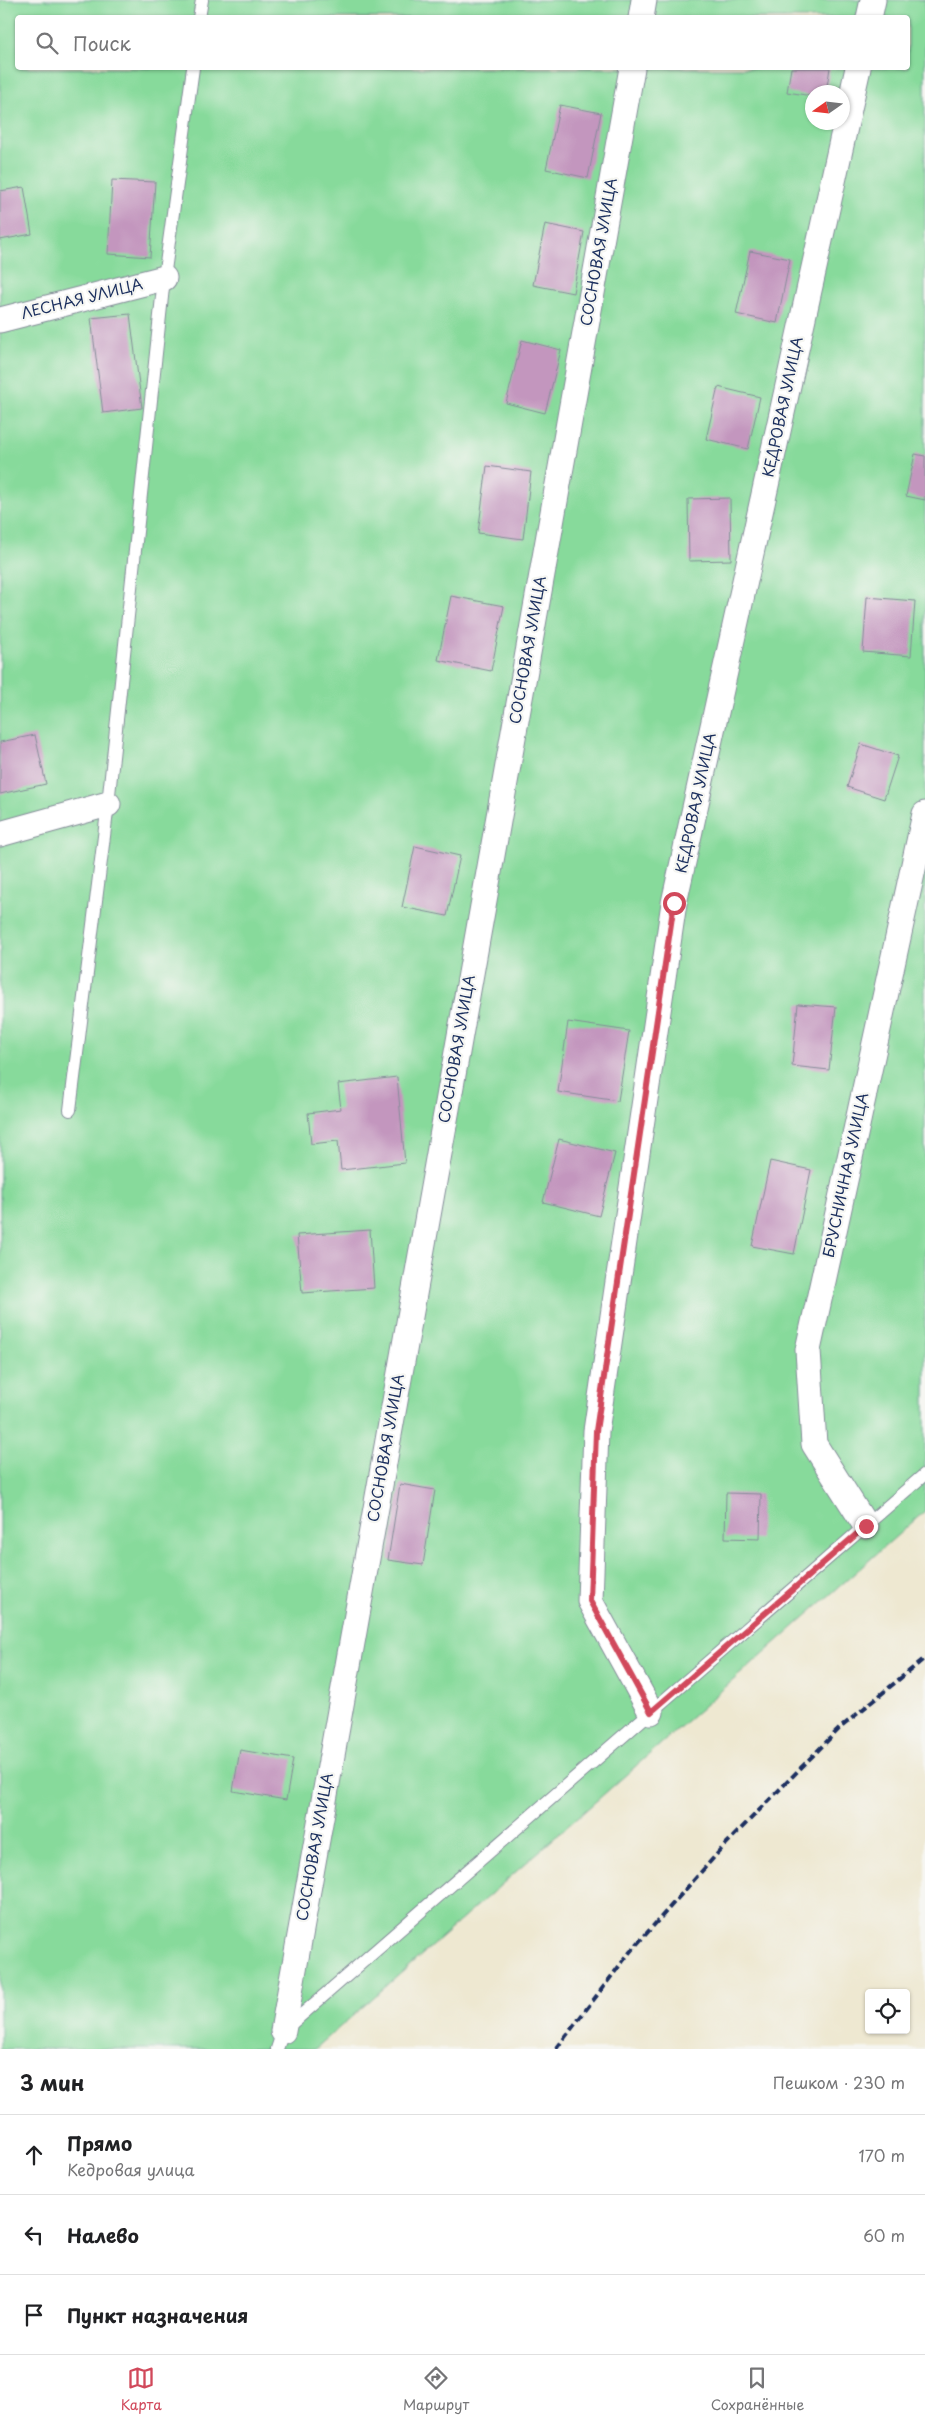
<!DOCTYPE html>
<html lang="ru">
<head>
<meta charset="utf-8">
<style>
  :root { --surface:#fff; --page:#f6f6f6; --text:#202124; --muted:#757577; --line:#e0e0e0; --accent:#d1495b }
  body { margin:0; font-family:"Playpen Sans",sans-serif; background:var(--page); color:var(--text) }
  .controls { position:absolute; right:15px; bottom:15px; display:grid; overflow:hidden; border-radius:5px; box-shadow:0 1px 4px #0004 }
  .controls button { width:45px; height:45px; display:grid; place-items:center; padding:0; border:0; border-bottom:1px solid var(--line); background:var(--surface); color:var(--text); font:25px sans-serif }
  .compass { position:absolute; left:805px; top:85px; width:45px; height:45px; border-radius:50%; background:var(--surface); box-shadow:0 1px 4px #0004; rotate:256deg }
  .stop { position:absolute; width:15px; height:15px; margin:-11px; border:4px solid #d1495b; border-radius:50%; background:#fff }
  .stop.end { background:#d1495b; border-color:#fff; box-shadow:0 1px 5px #0008 }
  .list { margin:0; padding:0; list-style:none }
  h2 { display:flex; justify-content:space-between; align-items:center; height:65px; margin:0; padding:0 20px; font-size:21px }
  h2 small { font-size:16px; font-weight:400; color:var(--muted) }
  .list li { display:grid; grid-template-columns:32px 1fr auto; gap:15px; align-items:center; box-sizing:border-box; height:80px; padding:0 20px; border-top:1px solid var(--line) }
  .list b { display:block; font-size:19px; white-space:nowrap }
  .list p { margin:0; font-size:16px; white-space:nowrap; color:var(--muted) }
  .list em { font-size:16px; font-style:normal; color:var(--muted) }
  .icon { flex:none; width:28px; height:28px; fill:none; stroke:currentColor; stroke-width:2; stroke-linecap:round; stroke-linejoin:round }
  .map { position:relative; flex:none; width:925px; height:2049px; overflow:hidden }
  .search { position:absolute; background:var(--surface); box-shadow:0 1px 4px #0004; left:15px; right:15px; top:15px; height:55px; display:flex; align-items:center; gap:12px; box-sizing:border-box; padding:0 18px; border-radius:5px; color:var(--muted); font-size:19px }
  .sheet { height:305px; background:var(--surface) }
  nav { display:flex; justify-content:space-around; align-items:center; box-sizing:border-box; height:70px; border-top:1px solid var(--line); background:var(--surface); font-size:14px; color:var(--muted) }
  nav a { display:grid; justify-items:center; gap:2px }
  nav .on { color:var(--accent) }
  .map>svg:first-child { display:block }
  .green { fill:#87da9b; stroke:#51847c; fill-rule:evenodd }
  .building { fill:#c396be }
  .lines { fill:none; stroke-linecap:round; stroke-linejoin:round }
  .lane-casing { stroke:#848c98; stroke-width:14 }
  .street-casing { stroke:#848c98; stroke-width:27 }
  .lane { stroke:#fff; stroke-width:12 }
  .street { stroke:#fff; stroke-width:25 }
  .rail { stroke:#1b2f5e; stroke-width:4; stroke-dasharray:8 4; stroke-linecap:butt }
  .route { stroke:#d1495b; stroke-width:6 }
  .labels { text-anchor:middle; stroke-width:4.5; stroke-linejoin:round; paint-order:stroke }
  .street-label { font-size:15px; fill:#1b2f5e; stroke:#f6f6f2 }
</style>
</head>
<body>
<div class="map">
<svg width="925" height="2049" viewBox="0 0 925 2049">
  <rect width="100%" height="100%" fill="#f6f6f2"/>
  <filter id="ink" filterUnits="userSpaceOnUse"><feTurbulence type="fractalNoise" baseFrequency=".02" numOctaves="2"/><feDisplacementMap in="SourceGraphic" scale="10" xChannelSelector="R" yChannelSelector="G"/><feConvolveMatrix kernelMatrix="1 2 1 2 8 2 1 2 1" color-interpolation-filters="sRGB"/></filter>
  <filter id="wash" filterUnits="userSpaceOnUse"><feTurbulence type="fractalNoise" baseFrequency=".0096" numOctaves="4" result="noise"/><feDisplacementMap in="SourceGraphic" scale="20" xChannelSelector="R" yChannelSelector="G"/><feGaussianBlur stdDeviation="1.12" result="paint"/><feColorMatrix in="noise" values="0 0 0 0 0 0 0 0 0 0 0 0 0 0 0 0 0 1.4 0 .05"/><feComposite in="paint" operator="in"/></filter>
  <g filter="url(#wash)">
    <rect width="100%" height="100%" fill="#eee8d1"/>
    <path class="green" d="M 0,0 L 925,0 L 925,1511 L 315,2049 L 0,2049 ZM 18,18 L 908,18 L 908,68 L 18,68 ZM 812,92 L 842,92 L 842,122 L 812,122 Z"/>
    <g id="blocks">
      <path class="building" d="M 791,68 L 830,68 L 826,92 L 812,92 L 812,96 L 787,92 Z
        M 560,105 L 601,113 L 588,178 L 546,169 Z
        M 112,180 L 155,182 L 150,257 L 108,254 Z
        M 24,187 L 32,234 L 0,240 L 0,191 Z
        M 545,224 L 584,232 L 573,293 L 533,285 Z
        M 750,251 L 790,259 L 777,323 L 736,314 Z
        M 130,314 L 142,408 L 103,413 L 91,318 Z
        M 522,340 L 561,350 L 545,413 L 506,403 Z
        M 718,387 L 760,397 L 748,449 L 706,439 Z
        M 915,454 L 925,456 L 925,500 L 906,496 Z
        M 487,466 L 531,472 L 523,539 L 478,533 Z
        M 730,498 L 731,560 L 689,561 L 688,499 Z
        M 451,596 L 504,606 L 491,671 L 438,660 Z
        M 867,597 L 915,601 L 911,656 L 863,652 Z
        M 35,735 L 46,784 L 0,794 L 0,742 Z
        M 861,744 L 898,756 L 884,799 L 847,787 Z
        M 415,846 L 460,856 L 447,916 L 402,907 Z
        M 798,1004 L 836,1007 L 829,1070 L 792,1066 Z
        M 568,1022 L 629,1031 L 618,1101 L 558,1092 Z
        M 397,1077 L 405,1163 L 341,1170 L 338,1141 L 311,1144 L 308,1113 L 341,1109 L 338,1084 Z
        M 559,1139 L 615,1153 L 599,1216 L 543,1202 Z
        M 770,1161 L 811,1170 L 794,1254 L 752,1246 Z
        M 370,1230 L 374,1288 L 302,1293 L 297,1235 Z
        M 400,1484 L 435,1490 L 423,1565 L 388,1560 Z
        M 726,1493 L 761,1494 L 760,1539 L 725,1538 Z
        M 240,1750 L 293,1759 L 286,1800 L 233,1791 Z"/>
    </g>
  </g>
  <g filter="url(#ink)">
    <use href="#blocks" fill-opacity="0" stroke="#848c98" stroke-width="1"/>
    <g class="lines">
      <g class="lane-casing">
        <path id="lane" d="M 199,18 L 202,0
          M 70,1110 L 108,804 L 164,278 L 193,68
          M 277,2049 L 283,2031 L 925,1474"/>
      </g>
      <g class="street-casing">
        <path id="street" d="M 641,18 L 644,0
          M 869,18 L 873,0
          M 0,320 L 164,278
          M 0,834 L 108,804
          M 866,1526 L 814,1444 L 808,1350 L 925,814
          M 651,1712 L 590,1601 L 596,1431 L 674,903 L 858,68
          M 283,2031 L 632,68"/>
      </g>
      <use href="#lane" class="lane"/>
      <use href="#street" class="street"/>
      <path class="rail" d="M 556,2049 L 630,1952 L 725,1845 L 840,1728 L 925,1658"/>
    </g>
  </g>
  <g class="lines" filter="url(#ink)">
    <path class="route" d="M 674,903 L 596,1431 L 590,1601 L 651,1712 L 866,1526"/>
  </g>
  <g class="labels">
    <g class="street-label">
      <text transform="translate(599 252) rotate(-80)" y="5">СОСНОВАЯ УЛИЦА</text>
      <text transform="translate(82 299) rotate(-14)" y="5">ЛЕСНАЯ УЛИЦА</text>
      <text transform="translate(783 407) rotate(-78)" y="5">КЕДРОВАЯ УЛИЦА</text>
      <text transform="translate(528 650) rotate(-80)" y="5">СОСНОВАЯ УЛИЦА</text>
      <text transform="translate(696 803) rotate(-78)" y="5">КЕДРОВАЯ УЛИЦА</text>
      <text transform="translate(457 1049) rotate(-80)" y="5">СОСНОВАЯ УЛИЦА</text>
      <text transform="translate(846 1175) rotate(-78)" y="5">БРУСНИЧНАЯ УЛИЦА</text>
      <text transform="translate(386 1448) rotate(-80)" y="5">СОСНОВАЯ УЛИЦА</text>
      <text transform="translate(315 1847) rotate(-80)" y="5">СОСНОВАЯ УЛИЦА</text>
    </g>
  </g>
</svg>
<div class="controls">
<button><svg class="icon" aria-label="locate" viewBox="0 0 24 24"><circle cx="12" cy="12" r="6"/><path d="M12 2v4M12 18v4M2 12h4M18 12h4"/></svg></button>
</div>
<svg class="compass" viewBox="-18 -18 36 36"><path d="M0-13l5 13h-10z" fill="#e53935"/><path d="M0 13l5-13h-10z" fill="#757577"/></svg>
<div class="stop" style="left:674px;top:903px"></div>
<div class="stop end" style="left:866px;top:1526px"></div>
<div class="search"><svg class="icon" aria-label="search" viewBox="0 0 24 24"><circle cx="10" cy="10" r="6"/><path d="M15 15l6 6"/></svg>Поиск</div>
</div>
<section class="sheet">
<h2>3 мин<small>Пешком · 230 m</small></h2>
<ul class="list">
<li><svg class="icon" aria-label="ahead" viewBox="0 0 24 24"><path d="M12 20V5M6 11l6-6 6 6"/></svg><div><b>Прямо</b><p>Кедровая улица</p></div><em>170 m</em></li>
<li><svg class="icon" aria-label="left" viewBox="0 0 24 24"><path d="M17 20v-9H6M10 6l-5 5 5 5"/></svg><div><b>Налево</b></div><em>60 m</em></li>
<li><svg class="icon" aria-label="arrive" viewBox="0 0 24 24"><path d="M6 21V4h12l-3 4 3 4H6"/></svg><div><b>Пункт назначения</b></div></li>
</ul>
</section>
<nav>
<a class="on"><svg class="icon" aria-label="map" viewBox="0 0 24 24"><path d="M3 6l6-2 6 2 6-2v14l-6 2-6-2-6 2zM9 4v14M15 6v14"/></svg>Карта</a>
<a><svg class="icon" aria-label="directions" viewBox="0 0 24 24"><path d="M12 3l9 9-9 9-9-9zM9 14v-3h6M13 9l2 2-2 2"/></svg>Маршрут</a>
<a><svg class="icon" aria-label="saved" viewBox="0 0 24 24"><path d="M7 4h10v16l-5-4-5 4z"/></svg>Сохранённые</a>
</nav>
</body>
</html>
